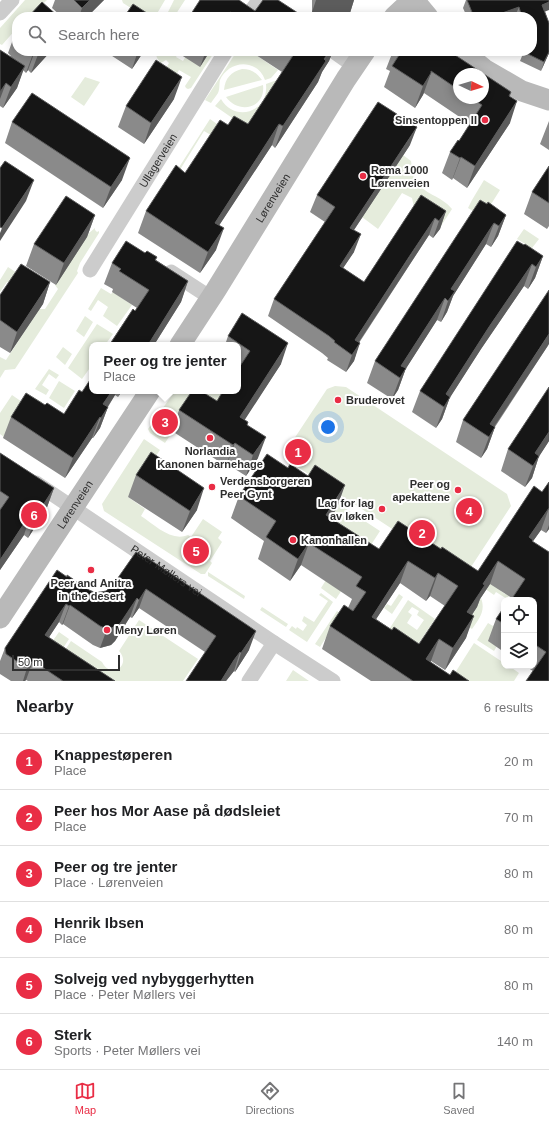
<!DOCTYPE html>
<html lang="en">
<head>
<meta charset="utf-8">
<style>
  :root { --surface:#fff; --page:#f2f2f2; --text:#202124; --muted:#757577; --line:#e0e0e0; --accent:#e92d45 }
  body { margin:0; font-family:Arial,sans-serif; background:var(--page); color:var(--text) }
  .controls { position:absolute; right:12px; bottom:12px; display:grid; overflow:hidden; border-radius:8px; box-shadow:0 2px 10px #0003 }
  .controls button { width:36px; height:36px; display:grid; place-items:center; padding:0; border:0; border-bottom:1px solid var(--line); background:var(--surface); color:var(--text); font:20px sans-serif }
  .compass { position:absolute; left:453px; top:68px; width:36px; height:36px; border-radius:50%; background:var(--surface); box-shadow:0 2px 10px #0003; rotate:94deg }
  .scale { position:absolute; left:12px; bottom:10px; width:108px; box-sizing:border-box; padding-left:4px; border:2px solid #2f2f2f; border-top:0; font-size:11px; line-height:14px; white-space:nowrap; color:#2f2f2f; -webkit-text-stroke:3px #fff; paint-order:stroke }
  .you { position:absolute; left:328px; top:427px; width:14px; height:14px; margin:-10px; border:3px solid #fff; border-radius:50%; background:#1a73e8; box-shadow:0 0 0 6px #1a73e833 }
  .badge { display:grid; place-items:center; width:26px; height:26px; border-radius:50%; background:var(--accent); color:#fff; font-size:13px; font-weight:700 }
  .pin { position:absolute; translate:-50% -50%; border:2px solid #fff; box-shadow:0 1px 4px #0006 }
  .popup { position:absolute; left:89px; top:342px; width:152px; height:52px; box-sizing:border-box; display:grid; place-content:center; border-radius:8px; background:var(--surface); filter:drop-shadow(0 1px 3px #0005); font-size:13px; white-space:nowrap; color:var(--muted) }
  .popup b { font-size:15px; color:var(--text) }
  .popup::after { content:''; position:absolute; left:50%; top:100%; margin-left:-8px; border:8px solid transparent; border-top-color:var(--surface) }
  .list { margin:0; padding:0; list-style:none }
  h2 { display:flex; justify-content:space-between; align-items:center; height:52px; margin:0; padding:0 16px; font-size:17px }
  h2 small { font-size:13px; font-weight:400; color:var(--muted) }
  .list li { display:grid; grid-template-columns:26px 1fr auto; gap:12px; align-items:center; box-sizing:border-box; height:56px; padding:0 16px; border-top:1px solid var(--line) }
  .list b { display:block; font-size:15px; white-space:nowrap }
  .list p { margin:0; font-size:13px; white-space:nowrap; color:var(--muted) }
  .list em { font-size:13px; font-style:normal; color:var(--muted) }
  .icon { flex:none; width:22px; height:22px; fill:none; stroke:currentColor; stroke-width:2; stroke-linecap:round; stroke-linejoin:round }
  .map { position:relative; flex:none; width:549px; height:681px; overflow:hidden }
  .search { position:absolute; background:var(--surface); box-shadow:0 2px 10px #0003; left:12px; right:12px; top:12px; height:44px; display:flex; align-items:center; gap:10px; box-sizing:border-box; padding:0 14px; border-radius:16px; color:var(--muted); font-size:15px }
  .sheet { height:388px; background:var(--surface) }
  nav { display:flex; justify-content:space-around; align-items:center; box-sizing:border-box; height:56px; border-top:1px solid var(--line); background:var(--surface); font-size:11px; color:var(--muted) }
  nav a { display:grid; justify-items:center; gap:2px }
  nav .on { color:var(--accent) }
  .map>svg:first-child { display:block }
  .green { fill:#e5ecdc; fill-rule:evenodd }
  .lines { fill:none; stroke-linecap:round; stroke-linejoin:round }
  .street { stroke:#ccc; stroke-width:15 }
  .secondary { stroke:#b9b9b9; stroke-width:21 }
  .wall { fill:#8a8a8a; fill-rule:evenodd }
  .shaded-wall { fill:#5c5c5c }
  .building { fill:#161616; stroke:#5c5c5c; fill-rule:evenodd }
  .poi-dot { fill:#e92d45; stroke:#fff; stroke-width:1.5 }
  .labels { text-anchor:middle; stroke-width:4; stroke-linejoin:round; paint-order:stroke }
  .poi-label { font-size:11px; font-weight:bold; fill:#2f2f2f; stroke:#fff; text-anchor:start }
  .street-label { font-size:11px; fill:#2f2f2f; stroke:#fff }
</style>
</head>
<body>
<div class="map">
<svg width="549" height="681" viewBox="0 0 549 681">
  <rect width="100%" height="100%" fill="#fff"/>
  <path class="green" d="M 25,0 L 47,0 L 30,16 L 28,15 L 26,17 L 17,17 L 17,28 L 2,45 L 0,44 L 0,28 Z
    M 122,0 L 165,0 L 155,17 L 145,17 L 123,3 Z
    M 174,0 L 185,0 L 174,17 L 163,17 L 167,14 Z
    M 158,51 L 178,51 L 179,52 L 176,57 L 183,61 L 186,56 L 215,51 L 191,88 L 188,89 L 186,88 L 185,86 L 191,77 L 179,70 L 175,77 L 166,68 L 169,63 L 166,60 L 161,63 L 157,58 L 156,54 Z
    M 237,51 L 250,51 L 278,70 L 271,78 L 265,80 C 262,72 257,67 249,65 C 237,62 225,69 220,80 C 219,84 220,89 218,93 C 216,96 213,100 211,103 L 205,100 Z
    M 242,69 C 251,69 256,72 262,80 L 224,90 C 225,78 231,72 242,69 Z
    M 85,77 L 100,82 L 84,106 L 71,97 Z
    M 277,80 L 251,131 L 215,106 L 221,99 C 235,123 269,112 266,84 Z
    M 263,85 C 266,108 239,115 226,97 Z
    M 210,119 L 227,131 L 221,141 L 204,131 L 178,173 L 176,172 Z
    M 403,155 L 411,161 C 412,167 412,175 415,180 C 423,194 442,196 452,209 L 441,226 L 415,212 L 412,198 L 402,193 L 378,229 L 362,217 Z
    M 484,180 L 500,190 L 483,217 L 468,208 L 472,200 Z
    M 95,228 L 95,230 L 97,232 L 99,231 L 99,233 L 80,263 L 77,271 L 78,273 L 15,369 L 5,370 L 0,378 L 0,357 L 6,360 L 39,309 L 45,309 L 58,289 L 55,285 L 89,233 Z
    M 524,229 L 539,239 L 532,248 L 517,239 Z
    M 8,267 L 23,277 L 11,285 L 7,282 L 0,292 L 0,280 Z
    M 101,288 L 111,294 L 113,292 L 132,305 L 117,326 L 103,316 L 108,307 L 98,300 L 91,311 L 88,309 Z
    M 85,316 L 93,322 L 84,337 L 76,331 Z
    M 97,324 L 113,334 L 105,345 L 92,345 L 92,365 L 82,379 L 68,368 Z
    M 63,347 L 72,354 L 65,365 L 56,357 Z
    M 49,369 L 59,375 L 56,379 L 49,374 L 42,385 L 49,390 L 46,395 L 35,389 Z
    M 59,381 L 75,391 L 64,408 L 49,398 Z
    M 335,386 L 346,387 L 507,494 L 511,506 L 471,567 L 461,574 L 290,462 L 288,455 L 288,448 L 327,389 Z
    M 175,391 L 229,391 L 209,422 L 188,408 L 165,443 L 150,433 L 148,429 Z
    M 12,395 L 25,404 L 31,396 L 42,402 L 39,407 L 19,414 L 4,437 L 0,434 L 0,413 Z
    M 144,439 L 160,450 L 128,497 L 145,509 L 141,516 C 155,525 171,542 188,535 L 191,537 L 203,519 L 222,532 L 218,538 L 222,542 L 210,561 L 212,563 L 205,574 L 201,574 L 104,511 L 102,504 Z
    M 308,484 L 380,531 L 336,599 L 321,588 L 326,580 L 318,537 L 337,507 L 307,487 Z
    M 496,544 L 499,545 L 502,589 L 501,591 L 505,594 L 510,587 L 513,589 L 507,599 L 496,592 L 494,595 L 481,586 L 477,573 Z
    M 208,572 L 245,596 L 244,599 L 208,576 Z
    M 321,593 L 333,602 L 307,642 L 289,630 L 292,626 L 296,629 L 297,627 L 303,631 L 307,625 L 302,621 L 304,616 L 314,622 L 328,601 L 319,595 Z
    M 399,594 L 403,597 L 392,614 L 384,608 L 387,604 L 391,606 Z
    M 481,598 C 486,611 479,619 472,629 L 466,625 L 471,612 L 473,614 L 477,607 L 476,606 Z
    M 408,600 L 435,619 L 413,652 L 386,634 ZM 412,607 L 419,611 L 417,615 L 424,620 L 417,630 L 407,623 L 412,615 L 408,612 Z
    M 262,607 L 288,624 L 286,627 L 260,610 Z
    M 337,611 L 341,614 L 320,647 L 315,644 Z
    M 502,612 L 497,646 L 494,651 L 477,640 L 488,623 L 493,626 Z
    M 139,620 L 198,659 L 183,681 L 92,681 L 59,659 L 71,641 L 102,662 C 111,680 132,665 119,651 Z
    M 59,632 L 69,639 L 45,676 L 37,663 Z
    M 474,643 L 504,663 L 504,666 L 509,666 L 519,673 L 514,681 L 460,681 L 453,676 Z
    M 293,670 L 309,681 L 286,681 Z"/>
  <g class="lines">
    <g class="street">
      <path d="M 0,13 L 12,0"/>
      <path d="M 247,17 L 259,0"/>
      <path d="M 333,51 L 354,66"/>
      <path id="s1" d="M 90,270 L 226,51"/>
      <path d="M 171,272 L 211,298"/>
      <path id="s2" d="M 36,483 L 274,643 L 333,681"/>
      <path d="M 249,681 L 274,643"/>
    </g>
    <g class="secondary">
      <path d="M 414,0 L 428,17"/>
      <path d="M 394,17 L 412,0"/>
      <path d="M 462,51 L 484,69 L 522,91 L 549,100"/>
      <path id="s3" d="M 180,345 L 216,290 L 346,79 L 365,51"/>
      <path id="s4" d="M 0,618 L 150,391"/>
    </g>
  </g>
  <path class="wall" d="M 55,0 L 104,0 L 87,17 L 62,17 L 52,8 Z
    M 312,0 L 354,0 L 350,13 L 312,12 Z
    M 466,0 L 549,0 L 545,12 L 549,23 L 549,53 L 541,71 L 520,61 L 524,51 L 532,51 L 532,17 L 516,17 L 515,16 L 512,17 L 467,17 L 463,8 Z
    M 240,1 L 255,11 L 304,17 L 189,17 Z
    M 17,30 L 17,51 L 51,51 L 31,73 L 28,70 L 26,73 L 23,70 L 17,88 L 3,108 L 0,106 L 0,50 L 11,57 L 11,56 L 8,53 L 16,31 Z
    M 106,51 L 144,51 L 132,69 L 106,52 Z
    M 175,51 L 210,51 L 200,67 Z
    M 250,51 L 333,51 L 329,61 L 322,72 L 318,82 L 275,148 L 272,145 L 219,225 L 216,250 L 200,273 L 138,233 L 146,211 L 185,173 L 228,125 L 248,124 L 282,72 Z
    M 393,51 L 449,51 L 511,92 L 510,96 L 510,123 L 467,188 L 453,178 L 452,180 L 442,173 L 450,152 L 459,141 L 470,124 L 424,93 L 415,108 L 384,87 L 390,71 L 386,69 ZM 459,74 L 483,98 L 459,98 Z
    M 174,99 L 144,144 L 118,127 L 126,106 Z
    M 549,121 L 549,150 L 540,144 Z
    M 12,122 L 122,180 L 103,208 L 5,143 Z
    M 410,145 L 354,230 L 354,252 L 343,268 L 364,282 L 421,195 L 446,211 L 440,229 L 433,238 L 429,235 L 359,343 L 354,361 L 346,372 L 327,360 L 328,358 L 322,353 L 268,316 L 274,299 L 325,222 L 310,212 L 317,195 Z
    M 549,166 L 549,226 L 547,229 L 524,214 L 532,192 Z
    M 487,204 L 506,215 L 498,236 L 491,247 L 486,244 L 453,296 L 447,312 L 441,322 L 437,320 L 406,368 L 398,390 L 392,399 L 367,383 L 375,361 Z
    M 95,215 L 87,237 L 56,285 L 26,266 L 34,244 Z
    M 524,245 L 543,256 L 535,278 L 528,289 L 524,286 L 481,349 L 450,397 L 442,419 L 436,428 L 412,412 L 420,391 Z
    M 145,253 L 157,257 L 156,260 L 188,281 L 181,302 L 154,345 L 109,345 L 133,309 L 135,311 L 137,308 L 112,292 L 113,289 L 104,284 L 112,263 Z
    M 50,282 L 43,304 L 10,353 L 0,347 L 0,295 Z
    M 228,336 L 281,364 L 244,420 L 247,425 L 258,458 L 246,476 L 227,464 L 226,466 L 172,431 L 179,410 L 217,401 L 238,391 L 238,345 L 225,345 Z
    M 549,344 L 495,427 L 487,449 L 481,458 L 456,442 L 463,420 Z
    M 92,391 L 122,391 L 118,397 L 115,395 L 108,407 L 100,428 L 93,438 L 92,438 L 65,478 L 3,438 L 11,417 L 45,405 L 64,414 L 82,392 Z
    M 549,441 L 539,456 L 532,478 L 525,487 L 501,471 L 508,449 Z
    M 0,453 L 54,488 L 46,510 L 28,538 L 24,535 L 0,570 Z
    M 288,468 L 308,476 L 337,508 L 330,518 L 379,549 L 441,549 L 478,571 L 542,492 L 549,482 L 549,529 L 546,533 L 541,530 L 533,541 L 549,681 L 525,666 L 534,666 L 534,600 L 512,598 L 490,584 L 480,599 L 477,607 L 472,615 L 466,638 L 445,670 L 431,661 L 430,662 L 450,675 L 469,681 L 371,681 L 322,649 L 330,626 L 348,608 L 352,599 L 301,565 L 290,581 L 258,559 L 264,541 L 231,518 L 239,496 ZM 400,583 L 426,601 L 430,596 L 445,606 L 419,644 L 392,630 L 376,619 Z
    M 136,475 L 197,510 L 182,532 L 128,497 Z
    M 136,552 L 249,650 L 235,672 L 234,671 L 226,681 L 186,681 L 205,652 L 139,608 L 132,618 L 130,617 L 115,641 L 111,645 L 100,648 L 93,645 L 63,624 L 62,625 L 59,622 L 49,637 L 115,681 L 28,681 L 26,680 L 25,681 L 11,681 L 0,674 L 0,661 L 5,648 L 67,577 L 89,590 L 94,592 L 101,592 L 106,591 L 113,585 Z
    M 504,607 L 504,652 L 488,641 L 496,619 Z"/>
  <path class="shaded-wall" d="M 90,0 L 104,0 L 87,17 L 79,17 L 82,8 Z
    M 316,0 L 354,0 L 350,13 L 312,12 Z
    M 549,2 L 549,10 L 539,14 L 542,5 Z
    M 519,7 L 515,16 L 512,17 L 491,17 Z
    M 487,14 L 486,17 L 480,17 Z
    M 34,51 L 35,51 L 28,70 L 26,73 Z
    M 40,51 L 51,51 L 31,73 L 39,52 Z
    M 139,51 L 144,51 L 132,69 L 137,54 Z
    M 206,51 L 210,51 L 200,67 Z
    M 330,51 L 333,51 L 329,61 L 322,72 L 318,82 L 275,148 L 283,126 Z
    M 549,52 L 549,53 L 541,71 L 544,62 Z
    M 25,66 L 17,88 L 3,108 L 11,87 Z
    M 431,73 L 423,95 L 415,108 L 423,86 Z
    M 182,77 L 174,99 L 144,144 L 151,123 Z
    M 6,83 L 0,99 L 0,92 Z
    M 517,101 L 510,123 L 467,188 L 475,166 Z
    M 279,124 L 272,145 L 207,244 L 215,223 Z
    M 417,127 L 410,145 L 344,245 L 350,228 Z
    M 461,157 L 453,178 L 452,180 L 460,158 Z
    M 130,158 L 122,180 L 103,208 L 111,187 Z
    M 34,180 L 26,201 L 0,241 L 0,233 L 2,228 Z
    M 446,211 L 440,229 L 433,238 L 439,221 Z
    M 95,215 L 87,237 L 56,285 L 64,263 Z
    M 506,215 L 498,236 L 491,247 L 499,226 Z
    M 435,218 L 429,235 L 351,354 L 355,340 Z
    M 494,223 L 486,244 L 453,296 L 447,312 L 441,322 L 448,301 L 451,289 Z
    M 224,228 L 216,250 L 200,273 L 208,252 Z
    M 361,234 L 354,252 L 333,283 L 340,266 Z
    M 543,256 L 535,278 L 528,289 L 536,267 Z
    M 532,264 L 524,286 L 481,349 L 444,407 L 446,394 L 489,327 Z
    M 188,281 L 181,302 L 154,345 L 148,345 Z
    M 50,282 L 43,304 L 10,353 L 17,332 Z
    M 445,298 L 437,320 L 400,378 L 401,366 Z
    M 549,334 L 549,344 L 488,436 L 490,424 Z
    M 288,343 L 281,364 L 233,438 L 240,417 Z
    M 360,343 L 354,361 L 346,372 L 352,355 Z
    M 406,368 L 398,390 L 392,399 L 400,378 Z
    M 112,391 L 117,391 L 115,395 L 101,417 L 100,417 L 92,438 L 65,478 L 73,458 L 103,404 Z
    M 121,391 L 122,391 L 118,397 Z
    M 450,397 L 442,419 L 436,428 L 444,407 Z
    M 108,407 L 100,428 L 93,438 L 101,418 Z
    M 495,427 L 487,449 L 481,458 L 489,437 Z
    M 549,432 L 549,441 L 533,466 L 535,453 Z
    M 266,437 L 258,458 L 246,476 L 253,455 Z
    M 235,443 L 227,464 L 226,466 L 233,445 Z
    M 539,456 L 532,478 L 525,487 L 533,466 Z
    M 345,485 L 337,508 L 318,537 L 326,515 Z
    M 54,488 L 46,510 L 28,538 L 36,516 Z
    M 204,488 L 197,510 L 182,532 L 190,511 Z
    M 549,508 L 541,530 L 531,544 L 529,537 Z
    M 31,513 L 24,535 L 0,570 L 0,560 Z
    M 549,525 L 549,529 L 546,533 Z
    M 309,543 L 301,565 L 290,581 L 298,559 Z
    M 408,561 L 400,583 L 363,639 L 372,617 Z
    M 498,561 L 490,584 L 480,599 L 477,607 L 459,634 L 467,612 L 483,584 Z
    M 438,573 L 430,596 L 426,601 L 435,578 Z
    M 146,589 L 139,608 L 132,618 L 139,600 Z
    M 137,598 L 130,617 L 115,641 L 111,645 L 100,648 L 107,629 Z
    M 66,604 L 59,622 L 38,654 L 45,635 Z
    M 70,605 L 63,624 L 62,625 L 69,606 Z
    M 474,616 L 466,638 L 445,670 L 453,648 Z
    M 256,631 L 249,650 L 235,672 L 241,653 Z
    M 439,639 L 431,661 L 418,681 L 426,659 Z
    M 240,652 L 234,671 L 226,681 L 221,681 L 234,660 Z
    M 33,661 L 26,680 L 25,681 L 23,681 L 27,668 Z"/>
  <path class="building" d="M 74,0 L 90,0 L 82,8 Z
    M 200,0 L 239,0 L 255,11 L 263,0 L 278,0 L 304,17 L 239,17 L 230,12 L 227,17 L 189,17 Z
    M 467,0 L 549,0 L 549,2 L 542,5 L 549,23 L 549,52 L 544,62 L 524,52 L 524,51 L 532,51 L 532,17 L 522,17 L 519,7 L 491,17 L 489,17 L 487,14 L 480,17 L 474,17 Z
    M 42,2 L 59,17 L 28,17 Z
    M 133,4 L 153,17 L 124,17 Z
    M 0,50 L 25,66 L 11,87 L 6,83 L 0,92 Z
    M 133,51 L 139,51 L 137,54 Z
    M 290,51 L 330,51 L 324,59 L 326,61 L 283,126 L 279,124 L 215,223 L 224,228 L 208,252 L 146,211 L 176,165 L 185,173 L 220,120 L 228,125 L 234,116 L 248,124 L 294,54 Z
    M 399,51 L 449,51 L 511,92 L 509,96 L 517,101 L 475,166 L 461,157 L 460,158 L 450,152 L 458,140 L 459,141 L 482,105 L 471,98 L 483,98 L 483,74 L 459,74 L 459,90 L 431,71 L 431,73 L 423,86 L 392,66 L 401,52 Z
    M 156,60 L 182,77 L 151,123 L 126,106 Z
    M 32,93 L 129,157 L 130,158 L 111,187 L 12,122 Z
    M 378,102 L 417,127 L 350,228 L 361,234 L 340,266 L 364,282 L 421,195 L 446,211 L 439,221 L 435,218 L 409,257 L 355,340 L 360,343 L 352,355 L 334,342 L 335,341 L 329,336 L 274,299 L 335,207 L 317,195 Z
    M 5,161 L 34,180 L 2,228 L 0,227 L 0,168 Z
    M 549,166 L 549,203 L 532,192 Z
    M 66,196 L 95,215 L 64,263 L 34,244 Z
    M 480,200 L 487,204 L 488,202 L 506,215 L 499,226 L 494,223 L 451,289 L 455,291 L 448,301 L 445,298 L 401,366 L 406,368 L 400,378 L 375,361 Z
    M 126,241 L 145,253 L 147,251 L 157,257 L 155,260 L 188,281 L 148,345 L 111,345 L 110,344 L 133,309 L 135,311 L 149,290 L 119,271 L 121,269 L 112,263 Z
    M 517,241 L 524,245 L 525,244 L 543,256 L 536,267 L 532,264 L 489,327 L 446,394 L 450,397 L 444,407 L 420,391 Z
    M 21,264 L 50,282 L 17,332 L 0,320 L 0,295 Z
    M 549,290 L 549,334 L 490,424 L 495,427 L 489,437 L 463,420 Z
    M 242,313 L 288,343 L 240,417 L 248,422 L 247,425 L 266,437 L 253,455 L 235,443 L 233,445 L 179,410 L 192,391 L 201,391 L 217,401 L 223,391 L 238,391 L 238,369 L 250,351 L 228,336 Z
    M 92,377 L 92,391 L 112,391 L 103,404 L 108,407 L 101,418 L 100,417 L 73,458 L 11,417 L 26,393 L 45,405 L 47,403 L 64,414 L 79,390 L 82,392 Z
    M 549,387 L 549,432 L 535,453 L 539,456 L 533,466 L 508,449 Z
    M 151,452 L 204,488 L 190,511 L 136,475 Z
    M 0,453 L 54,488 L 36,516 L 31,513 L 0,560 L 0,510 L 9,497 L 0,491 Z
    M 267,454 L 288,468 L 290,464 L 308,476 L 315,465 L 345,485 L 326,515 L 379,549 L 398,521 L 441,549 L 442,547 L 478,571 L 534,486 L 542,492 L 549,482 L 549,508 L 529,537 L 533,540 L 532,541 L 549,552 L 549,681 L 526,681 L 546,652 L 534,644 L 534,600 L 511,600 L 525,579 L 498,561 L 483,584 L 485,585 L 467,612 L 474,616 L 453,648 L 439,639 L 426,659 L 450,675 L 453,670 L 469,681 L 413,681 L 330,626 L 344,605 L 353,611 L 366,592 L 356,586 L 362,577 L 309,543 L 298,559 L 266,537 L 276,521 L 239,496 ZM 408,561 L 435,578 L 438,573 L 458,586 L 419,644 L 394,627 L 392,630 L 372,617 Z
    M 136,552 L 145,558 L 146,557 L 256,631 L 241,653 L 240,652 L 234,660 L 221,681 L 186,681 L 216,636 L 146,589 L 139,600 L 137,598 L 121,622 L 118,626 L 107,629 L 100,626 L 70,605 L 69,606 L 66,604 L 45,635 L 115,681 L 63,681 L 33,661 L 27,668 L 6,654 L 5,648 L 57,570 L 67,577 L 67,575 L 89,590 L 94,592 L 101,592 L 106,591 L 113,585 Z
    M 504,607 L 504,624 L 496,619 Z"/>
  <g class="poi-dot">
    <circle cx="485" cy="120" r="4"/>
    <circle cx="363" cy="176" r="4"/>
    <circle cx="338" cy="400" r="4"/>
    <circle cx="210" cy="438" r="4"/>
    <circle cx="212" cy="487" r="4"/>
    <circle cx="458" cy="490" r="4"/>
    <circle cx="382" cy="509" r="4"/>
    <circle cx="293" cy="540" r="4"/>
    <circle cx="91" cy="570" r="4"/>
    <circle cx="107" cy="630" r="4"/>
  </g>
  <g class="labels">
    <g class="poi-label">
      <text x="477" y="124" text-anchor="end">Sinsentoppen II</text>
      <text x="371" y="174">Rema 1000<tspan x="371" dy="13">Lørenveien</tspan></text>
      <text x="346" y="404">Bruderovet</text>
      <text x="210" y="455" text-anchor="middle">Norlandia<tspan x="210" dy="13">Kanonen barnehage</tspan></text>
      <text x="220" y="485">Verdensborgeren<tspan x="220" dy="13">Peer Gynt</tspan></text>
      <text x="450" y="488" text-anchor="end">Peer og<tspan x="450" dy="13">apekattene</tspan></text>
      <text x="374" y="507" text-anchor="end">Lag for lag<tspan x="374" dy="13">av løken</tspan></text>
      <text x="301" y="544">Kanonhallen</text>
      <text x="91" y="587" text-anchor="middle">Peer and Anitra<tspan x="91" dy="13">in the desert</tspan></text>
      <text x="115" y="634">Meny Løren</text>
    </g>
    <g class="street-label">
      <text dy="4" stroke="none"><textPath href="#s1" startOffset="129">Ullagerveien</textPath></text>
      <text dy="4" stroke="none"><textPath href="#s3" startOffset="174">Lørenveien</textPath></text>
      <text dy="4" stroke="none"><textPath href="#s4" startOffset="136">Lørenveien</textPath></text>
      <text dy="4" stroke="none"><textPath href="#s2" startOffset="157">Peter Møllers vei</textPath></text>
    </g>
  </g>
</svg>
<div class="controls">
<button><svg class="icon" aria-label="locate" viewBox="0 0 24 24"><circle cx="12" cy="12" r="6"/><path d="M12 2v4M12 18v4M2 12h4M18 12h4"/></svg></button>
<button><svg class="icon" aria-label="layers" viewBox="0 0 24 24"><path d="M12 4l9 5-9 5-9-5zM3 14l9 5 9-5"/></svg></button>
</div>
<svg class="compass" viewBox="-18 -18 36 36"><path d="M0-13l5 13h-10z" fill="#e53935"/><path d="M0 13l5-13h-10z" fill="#757577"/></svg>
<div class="scale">50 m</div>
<div class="you"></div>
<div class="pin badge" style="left:298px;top:452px">1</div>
<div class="pin badge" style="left:422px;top:533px">2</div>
<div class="pin badge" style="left:165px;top:422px">3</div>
<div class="popup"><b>Peer og tre jenter</b>Place</div>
<div class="pin badge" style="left:469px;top:511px">4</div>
<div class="pin badge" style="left:196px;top:551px">5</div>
<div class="pin badge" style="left:34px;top:515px">6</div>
<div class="search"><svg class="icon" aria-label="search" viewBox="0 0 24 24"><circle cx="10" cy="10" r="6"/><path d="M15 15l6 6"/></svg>Search here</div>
</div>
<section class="sheet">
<h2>Nearby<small>6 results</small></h2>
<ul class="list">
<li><span class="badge">1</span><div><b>Knappestøperen</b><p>Place</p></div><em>20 m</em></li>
<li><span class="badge">2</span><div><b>Peer hos Mor Aase på dødsleiet</b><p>Place</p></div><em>70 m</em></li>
<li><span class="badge">3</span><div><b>Peer og tre jenter</b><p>Place · Lørenveien</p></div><em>80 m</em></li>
<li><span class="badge">4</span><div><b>Henrik Ibsen</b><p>Place</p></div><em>80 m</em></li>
<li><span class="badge">5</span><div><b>Solvejg ved nybyggerhytten</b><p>Place · Peter Møllers vei</p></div><em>80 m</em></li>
<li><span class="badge">6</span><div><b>Sterk</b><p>Sports · Peter Møllers vei</p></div><em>140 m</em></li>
</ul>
</section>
<nav>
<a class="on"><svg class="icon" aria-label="map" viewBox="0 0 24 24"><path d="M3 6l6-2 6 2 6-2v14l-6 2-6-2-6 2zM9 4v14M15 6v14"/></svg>Map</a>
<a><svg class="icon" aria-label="directions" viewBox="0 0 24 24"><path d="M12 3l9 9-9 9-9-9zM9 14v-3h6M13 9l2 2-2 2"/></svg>Directions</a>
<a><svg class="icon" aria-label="saved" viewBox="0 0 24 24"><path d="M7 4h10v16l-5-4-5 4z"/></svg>Saved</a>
</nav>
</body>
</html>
